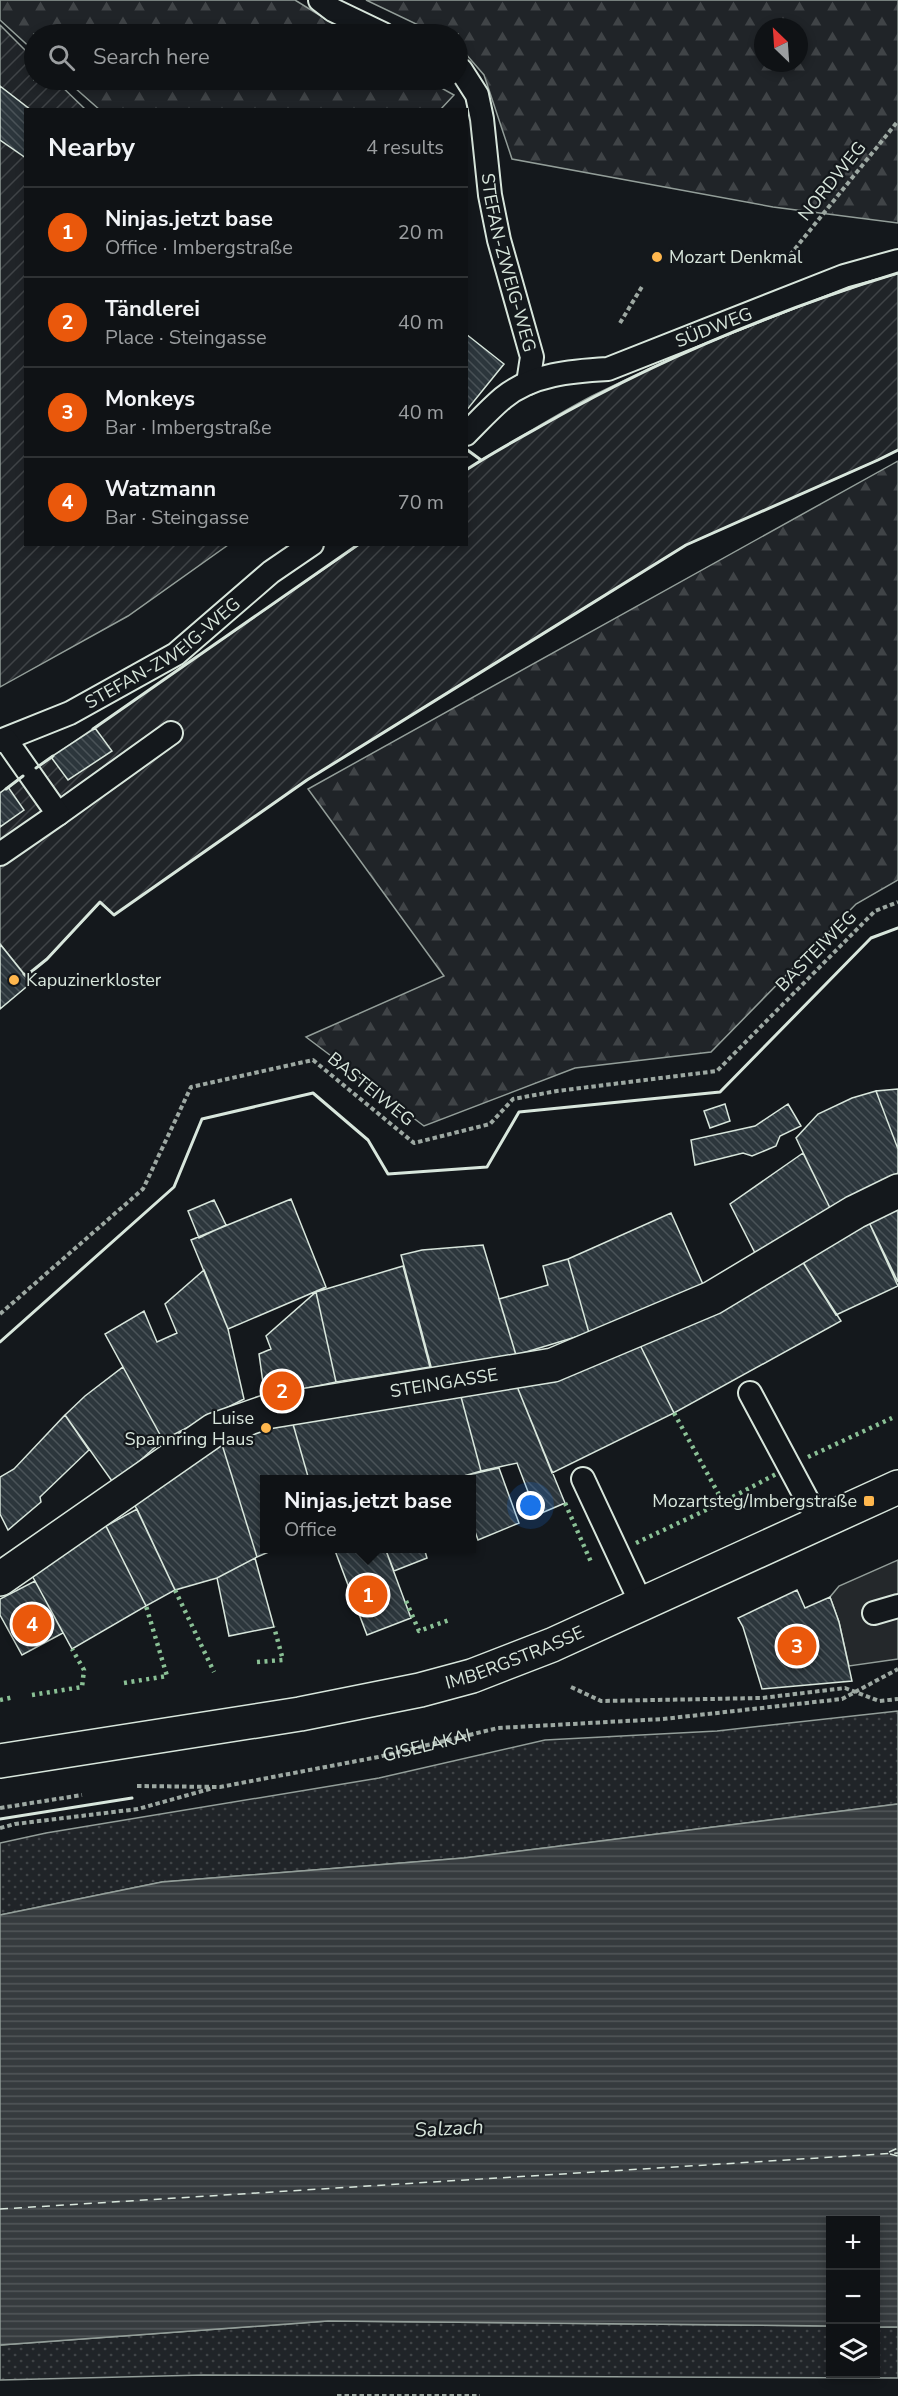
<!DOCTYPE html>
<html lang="en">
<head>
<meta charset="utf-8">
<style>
  :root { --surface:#0f1215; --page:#181b1e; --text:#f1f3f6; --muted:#9b9ea0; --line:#2f3234; --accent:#ea580c }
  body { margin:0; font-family:"Nunito Sans",sans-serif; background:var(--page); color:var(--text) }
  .controls { position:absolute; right:18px; bottom:18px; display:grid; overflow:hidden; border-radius:0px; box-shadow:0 3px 9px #0003 }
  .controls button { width:54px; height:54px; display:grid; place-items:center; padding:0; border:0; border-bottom:2px solid var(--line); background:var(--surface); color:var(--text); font:30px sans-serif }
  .compass { position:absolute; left:754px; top:18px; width:54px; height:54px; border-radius:50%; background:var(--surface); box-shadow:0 3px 9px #0003; rotate:335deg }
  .you { position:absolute; left:531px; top:1506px; width:21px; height:21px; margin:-15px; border:4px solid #fff; border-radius:50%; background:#1a73e8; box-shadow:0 0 0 9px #1a73e833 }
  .badge { display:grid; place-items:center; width:39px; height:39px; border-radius:50%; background:var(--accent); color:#fff; font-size:20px; font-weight:700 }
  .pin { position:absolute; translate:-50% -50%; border:3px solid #fff; box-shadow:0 2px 6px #0006 }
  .popup { position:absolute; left:260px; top:1475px; width:216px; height:78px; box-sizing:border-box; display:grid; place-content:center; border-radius:0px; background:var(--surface); filter:drop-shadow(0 2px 4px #0005); font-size:20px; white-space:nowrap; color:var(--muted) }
  .popup b { font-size:22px; color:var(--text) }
  .popup::after { content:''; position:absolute; left:50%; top:100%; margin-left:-12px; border:12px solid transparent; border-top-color:var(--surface) }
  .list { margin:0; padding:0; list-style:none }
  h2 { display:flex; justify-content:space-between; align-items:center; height:78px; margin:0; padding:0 24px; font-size:26px }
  h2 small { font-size:20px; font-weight:400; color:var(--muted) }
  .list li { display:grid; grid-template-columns:39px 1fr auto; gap:18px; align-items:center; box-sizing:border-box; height:90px; padding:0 24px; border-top:2px solid var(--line) }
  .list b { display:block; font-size:22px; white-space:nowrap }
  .list p { margin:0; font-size:20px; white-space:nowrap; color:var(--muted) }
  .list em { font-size:20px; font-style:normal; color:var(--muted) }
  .icon { flex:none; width:33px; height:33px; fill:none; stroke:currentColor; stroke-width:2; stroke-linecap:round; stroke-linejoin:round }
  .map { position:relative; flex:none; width:898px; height:2396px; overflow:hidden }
  .search { position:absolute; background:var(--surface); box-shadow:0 3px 9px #0003; left:24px; top:24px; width:444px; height:66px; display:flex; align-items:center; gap:15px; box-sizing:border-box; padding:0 21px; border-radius:33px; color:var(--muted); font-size:22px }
  .panel { position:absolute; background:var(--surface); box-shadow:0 3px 9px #0003; left:24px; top:108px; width:444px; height:438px; border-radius:0px }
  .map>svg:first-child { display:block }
  .grass { fill:url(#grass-dots); stroke:#939e99; stroke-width:1.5 }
  .forest { fill:url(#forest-firs); stroke:#939e99; stroke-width:1.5; fill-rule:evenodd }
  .garden { fill:url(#garden-furrows); stroke:#939e99; stroke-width:1.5 }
  .parking { fill:#24282b; stroke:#939e99; stroke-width:1.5 }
  .water { fill:url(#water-rules); stroke:#939e99; stroke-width:1.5 }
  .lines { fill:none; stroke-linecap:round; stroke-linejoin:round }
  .ferry { stroke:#d8e6dc; stroke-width:1.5; stroke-dasharray:8 6; stroke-linecap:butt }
  .building { fill:url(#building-back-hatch); stroke:#d8e6dc; stroke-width:1.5 }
  .service-casing { stroke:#d8e6dc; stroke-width:26 }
  .pedestrian-casing { stroke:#d8e6dc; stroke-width:36 }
  .secondary-casing { stroke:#d8e6dc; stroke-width:36 }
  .path { stroke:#9da8a2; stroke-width:4; stroke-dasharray:4.5 3; stroke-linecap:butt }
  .service { stroke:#14181c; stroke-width:22 }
  .pedestrian { stroke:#14181c; stroke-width:33 }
  .secondary { stroke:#14181c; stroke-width:33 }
  .hedge { stroke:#8ac095; stroke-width:4.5; stroke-dasharray:3 4.5; stroke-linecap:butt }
  .wall { stroke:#d8e6dc; stroke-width:3 }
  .poi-dot { fill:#ffb74d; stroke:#14181c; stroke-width:2 }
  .labels { text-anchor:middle; stroke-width:4.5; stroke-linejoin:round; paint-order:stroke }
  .street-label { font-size:18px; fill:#d8e6dc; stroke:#14181c }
  .poi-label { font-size:18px; fill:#d8e6dc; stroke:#14181c; text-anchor:start }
  .water-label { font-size:20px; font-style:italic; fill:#d8e6dc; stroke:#14181c }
</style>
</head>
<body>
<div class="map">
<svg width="898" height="2396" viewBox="0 0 898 2396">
  <defs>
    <pattern id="grass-dots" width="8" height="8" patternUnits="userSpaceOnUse" patternTransform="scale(1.5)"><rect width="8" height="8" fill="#202428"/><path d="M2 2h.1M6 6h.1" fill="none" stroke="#404447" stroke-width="1.8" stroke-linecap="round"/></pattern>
    <pattern id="forest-firs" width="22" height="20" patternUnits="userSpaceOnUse" patternTransform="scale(1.5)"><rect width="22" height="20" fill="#202428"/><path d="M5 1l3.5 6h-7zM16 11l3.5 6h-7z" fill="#404447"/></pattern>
    <pattern id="garden-furrows" width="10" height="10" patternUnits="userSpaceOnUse" patternTransform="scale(1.5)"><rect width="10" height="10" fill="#202428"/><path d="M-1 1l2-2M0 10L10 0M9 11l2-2" fill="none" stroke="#404447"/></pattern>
    <pattern id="water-rules" width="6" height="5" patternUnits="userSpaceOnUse" patternTransform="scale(1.5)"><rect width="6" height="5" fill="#363b3e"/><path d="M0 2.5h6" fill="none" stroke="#525759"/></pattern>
    <pattern id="building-back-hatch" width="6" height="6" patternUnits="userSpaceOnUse" patternTransform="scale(1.5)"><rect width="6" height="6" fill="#2c363c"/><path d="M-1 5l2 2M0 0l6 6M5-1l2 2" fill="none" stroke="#4a5358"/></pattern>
  </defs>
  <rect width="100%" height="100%" fill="#14181c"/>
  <path class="grass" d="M 898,1711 L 898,1804 L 464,1858 L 162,1882 L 0,1915 L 0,1843 L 46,1833 L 379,1778 L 545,1740 L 717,1731 Z
    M 328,2321 L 830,2326 L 830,2374 L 876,2374 L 876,2327 L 898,2327 L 898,2378 L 203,2375 L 0,2380 L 0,2345 Z"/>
  <path class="forest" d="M 0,0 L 295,0 L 350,34 L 34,34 L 34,51 L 0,20 Z
    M 366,0 L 898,0 L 898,223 L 773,207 L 512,159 L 484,75 L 458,45 L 458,34 L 437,34 ZM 763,27 L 799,27 L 799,63 L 763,63 Z
    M 66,80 L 427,80 L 454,95 L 440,110 L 100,110 Z
    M 898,461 L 898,880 L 856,904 L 711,1052 L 575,1068 L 424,1126 L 306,1037 L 444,976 L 308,789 Z"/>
  <path class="garden" d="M 0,25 L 34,59 L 34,80 L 55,80 L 85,109 L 26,110 L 26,544 L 228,545 L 128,616 L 0,687 Z
    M 898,273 L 898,450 L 878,460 L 686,545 L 307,780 L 114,915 L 100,903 L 47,959 L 26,976 L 0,944 L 0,793 L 359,545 L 466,544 L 467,470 L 481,460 C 518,439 554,416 592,396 C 691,347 793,306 898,273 Z"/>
  <path class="parking" d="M 898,1560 L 898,1659 L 849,1666 L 839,1622 L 830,1597 L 839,1586 Z"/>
  <path class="water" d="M 898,1804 L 898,2327 L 876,2327 L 876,2220 L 830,2220 L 830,2326 L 328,2321 L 0,2345 L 0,1915 L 162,1882 L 464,1858 Z"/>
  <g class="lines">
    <path class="ferry" d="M 889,2152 L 898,2148
      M 890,2154 L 898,2156
      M 0,2209 L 898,2153"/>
  </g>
  <path class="building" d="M 0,86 L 31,110 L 26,110 L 26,158 L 0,140 Z
    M 466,334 L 504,364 L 466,411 Z
    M 95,728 L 112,751 L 68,780 L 51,757 Z
    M 8,787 L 24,810 L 0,827 L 0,793 Z
    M 0,944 L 31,983 L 0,1009 Z
    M 898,1089 L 898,1149 L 876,1091 Z
    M 876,1091 L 898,1149 L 898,1173 L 831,1210 L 796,1138 L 818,1114 L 852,1098 Z
    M 725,1104 L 730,1121 L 710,1128 L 704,1111 Z
    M 788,1104 L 801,1126 L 780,1136 L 776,1146 L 752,1156 L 743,1153 L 695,1165 L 691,1140 L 755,1126 Z
    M 803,1153 L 831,1210 L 755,1253 L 730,1204 Z
    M 291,1199 L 326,1287 L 228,1329 L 191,1240 Z
    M 214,1200 L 226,1225 L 199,1238 L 188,1211 Z
    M 898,1202 L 898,1282 L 867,1218 Z
    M 671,1213 L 706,1291 L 589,1333 L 568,1259 Z
    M 867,1218 L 898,1286 L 836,1315 L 797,1253 Z
    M 483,1245 L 516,1355 L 433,1374 L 401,1255 L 422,1250 Z
    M 797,1253 L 841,1321 L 674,1413 L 638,1341 Z
    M 568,1259 L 589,1333 L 516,1355 L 499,1299 L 548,1285 L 543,1266 Z
    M 403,1266 L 430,1367 L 336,1382 L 316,1292 Z
    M 204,1270 L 228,1329 L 244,1399 L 163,1440 L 105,1334 L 144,1311 L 157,1342 L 177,1333 L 165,1304 Z
    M 316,1292 L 336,1382 L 265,1397 L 259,1354 L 271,1349 L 266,1336 Z
    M 638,1341 L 674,1413 L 552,1473 L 516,1384 Z
    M 123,1367 L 163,1440 L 114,1484 L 65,1415 L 85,1396 Z
    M 516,1384 L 565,1503 L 537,1515 L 517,1463 L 481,1471 L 460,1393 Z
    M 460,1393 L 481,1471 L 450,1480 L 309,1480 L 291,1417 Z
    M 65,1415 L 89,1450 L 40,1497 L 41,1502 L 8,1530 L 0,1514 L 0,1477 L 14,1469 Z
    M 291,1417 L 309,1480 L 264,1480 L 264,1548 L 278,1548 L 257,1557 L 220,1438 Z
    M 220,1438 L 257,1557 L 217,1578 L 175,1590 L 130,1495 Z
    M 499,1468 L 519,1523 L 478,1540 L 472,1523 L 472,1480 L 454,1478 Z
    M 137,1509 L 175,1590 L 146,1606 L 106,1526 Z
    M 102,1518 L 146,1606 L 72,1649 L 29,1570 Z
    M 334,1548 L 385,1548 L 411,1618 L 367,1635 Z
    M 385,1548 L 424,1548 L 427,1558 L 394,1571 Z
    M 255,1558 L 274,1627 L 229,1636 L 217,1578 Z
    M 35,1581 L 63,1633 L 22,1655 L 0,1615 L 0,1599 Z
    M 797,1590 L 805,1608 L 830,1597 L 839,1622 L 852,1681 L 762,1689 L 743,1627 L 738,1618 Z"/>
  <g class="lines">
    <g class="service-casing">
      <g id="service">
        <path d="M 320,0 L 333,10 L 383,34"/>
        <path id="s2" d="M 458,68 L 461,70 L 477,95 L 482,119 L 490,195 L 499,240 L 532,357 L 528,383"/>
        <path id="s3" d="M 466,434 C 478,422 490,409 503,398 C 532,374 572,371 608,369 L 844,276 L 898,261"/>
        <path id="s4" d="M 0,741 L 70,713 L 176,654 L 271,572 L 312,544"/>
        <path d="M 58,814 L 171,733"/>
        <path d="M 0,854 L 58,814 L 6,740"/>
        <path d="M 750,1393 L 819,1522"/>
        <path d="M 583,1479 L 642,1605"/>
        <path d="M 874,1613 L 898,1606"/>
      </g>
    </g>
    <g class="pedestrian-casing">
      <g id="pedestrian">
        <path id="s5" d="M 0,1579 L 214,1430 L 266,1412 L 553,1365 L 712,1298 L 855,1212 L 898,1191"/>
      </g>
    </g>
    <g class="secondary-casing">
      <g id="secondary">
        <path id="s6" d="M 0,1761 L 300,1714 L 420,1690 L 472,1676 L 552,1645 L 898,1487"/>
      </g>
    </g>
    <g class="path">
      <path d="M 790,255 L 898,121"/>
      <path d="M 620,323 L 643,285"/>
      <path d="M 0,1314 L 143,1189 L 191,1087 L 313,1060 L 414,1143 L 490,1124 L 513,1099 L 557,1091 L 717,1071 L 875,911 L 898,902"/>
      <path d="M 571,1687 L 601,1701 L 762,1698 L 845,1688 L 879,1701 L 898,1699"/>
      <path id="s1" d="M 137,1786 L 220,1787 L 378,1757 L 498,1728 L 663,1719 L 842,1699 L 898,1669"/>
      <path d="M 0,1808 L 82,1795"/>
      <path d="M 0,1828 L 15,1824 L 138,1809 L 213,1788"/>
      <path d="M 337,2396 L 480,2396"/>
    </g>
    <use href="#service" class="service"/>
    <use href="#pedestrian" class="pedestrian"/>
    <use href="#secondary" class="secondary"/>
    <path class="hedge" d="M 674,1413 L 723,1502 L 778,1473
      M 808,1457 L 892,1418
      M 565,1503 L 591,1562
      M 636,1543 L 723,1502
      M 175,1590 L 214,1672
      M 406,1601 L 419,1631 L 449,1620
      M 257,1662 L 283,1660 L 274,1627
      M 124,1683 L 167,1676 L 146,1606
      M 32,1695 L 82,1687 L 84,1670 L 72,1649
      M 0,1700 L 14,1697"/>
    <path class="wall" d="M 466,449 L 481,460
      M 466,470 C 490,454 516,440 541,426 C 654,361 774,311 898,273
      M 93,729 L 359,544
      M 36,768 L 53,756
      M 6,789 L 23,776
      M 24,974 L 26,976 L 47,959 L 100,902 L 114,915 L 307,780 L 686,545 L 878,460 L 898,450
      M 0,1342 L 174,1187 L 202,1119 L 313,1093 L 368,1140 L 388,1174 L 487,1167 L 519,1112 L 720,1092 L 871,938 L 898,928
      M 0,1819 L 132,1798"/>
  </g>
  <g class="poi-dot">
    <circle cx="657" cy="257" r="6"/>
    <circle cx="14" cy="980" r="6"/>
    <circle cx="266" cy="1428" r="6"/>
    <rect x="863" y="1495" width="12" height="12" rx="3"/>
  </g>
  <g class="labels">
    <g class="street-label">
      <text transform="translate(832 181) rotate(-51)" y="6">NORDWEG</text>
      <text dy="6" stroke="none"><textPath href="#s2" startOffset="204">STEFAN-ZWEIG-WEG</textPath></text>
      <text dy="6" stroke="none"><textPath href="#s3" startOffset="276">SÜDWEG</textPath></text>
      <text dy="6" stroke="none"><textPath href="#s4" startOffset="186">STEFAN-ZWEIG-WEG</textPath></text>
      <text transform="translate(816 951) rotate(-45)" y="6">BASTEIWEG</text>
      <text transform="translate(371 1089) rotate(39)" y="6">BASTEIWEG</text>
      <text dy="6" stroke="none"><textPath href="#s5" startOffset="496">STEINGASSE</textPath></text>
      <text dy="6" stroke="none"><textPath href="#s6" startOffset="526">IMBERGSTRASSE</textPath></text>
      <text dy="6" stroke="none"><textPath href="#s1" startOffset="294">GISELAKAI</textPath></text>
    </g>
    <g class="poi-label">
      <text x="669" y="263">Mozart Denkmal</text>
      <text x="26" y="986">Kapuzinerkloster</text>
      <text x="254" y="1424" text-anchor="end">Luise<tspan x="254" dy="21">Spannring Haus</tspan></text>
      <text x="857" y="1507" text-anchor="end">Mozartsteg/Imbergstraße</text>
    </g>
    <g class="water-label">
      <text transform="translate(449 2128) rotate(-3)" y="7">Salzach</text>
    </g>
  </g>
</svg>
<div class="controls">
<button>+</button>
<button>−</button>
<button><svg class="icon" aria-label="layers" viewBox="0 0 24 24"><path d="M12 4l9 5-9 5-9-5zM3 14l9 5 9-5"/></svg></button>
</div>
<svg class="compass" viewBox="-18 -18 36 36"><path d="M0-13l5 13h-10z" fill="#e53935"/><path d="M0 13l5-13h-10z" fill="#9b9ea0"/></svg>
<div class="you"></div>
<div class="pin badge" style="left:368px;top:1595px">1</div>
<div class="popup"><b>Ninjas.jetzt base</b>Office</div>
<div class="pin badge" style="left:282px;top:1391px">2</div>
<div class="pin badge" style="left:797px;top:1646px">3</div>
<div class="pin badge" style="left:32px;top:1624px">4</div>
<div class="search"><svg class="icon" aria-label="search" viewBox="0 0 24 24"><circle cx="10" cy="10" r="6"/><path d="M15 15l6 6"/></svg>Search here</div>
<section class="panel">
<h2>Nearby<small>4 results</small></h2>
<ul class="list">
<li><span class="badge">1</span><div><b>Ninjas.jetzt base</b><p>Office · Imbergstraße</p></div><em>20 m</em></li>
<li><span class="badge">2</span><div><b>Tändlerei</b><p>Place · Steingasse</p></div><em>40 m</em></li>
<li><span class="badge">3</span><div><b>Monkeys</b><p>Bar · Imbergstraße</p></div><em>40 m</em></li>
<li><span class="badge">4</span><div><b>Watzmann</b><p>Bar · Steingasse</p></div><em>70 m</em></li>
</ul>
</section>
</div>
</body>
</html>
